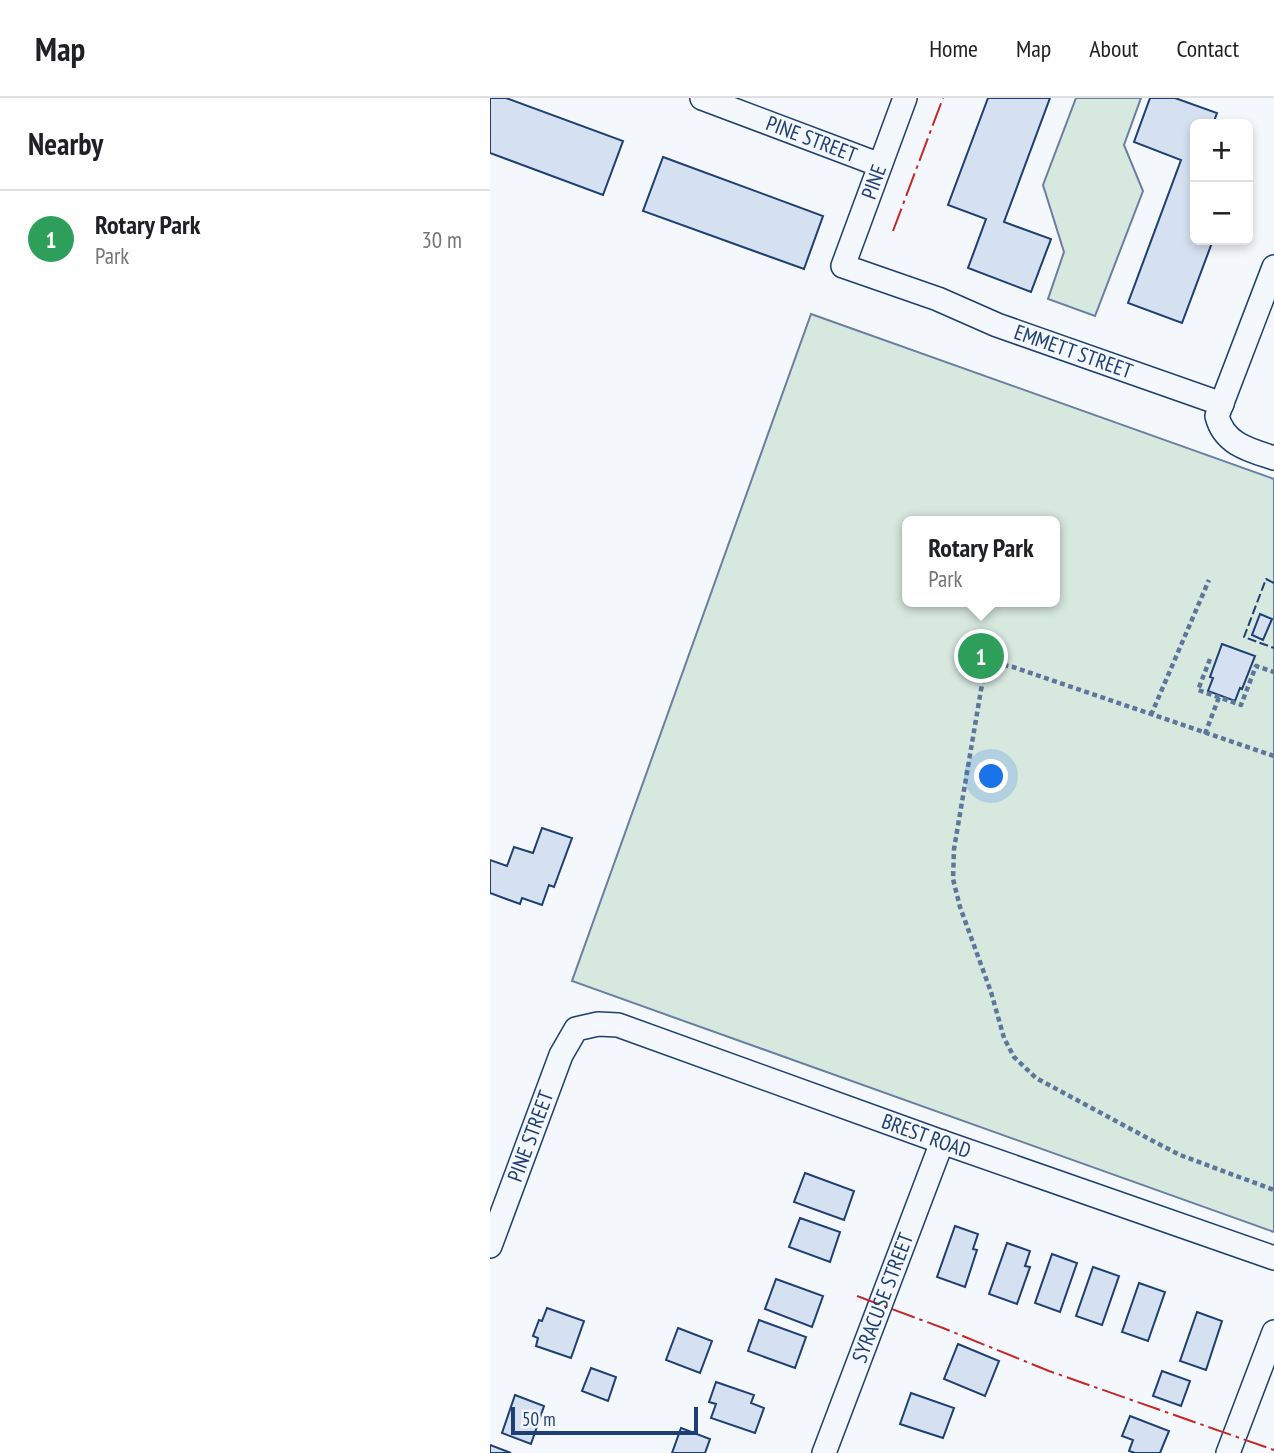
<!DOCTYPE html>
<html lang="en">
<head>
<meta charset="utf-8">
<style>
  :root { --surface:#fff; --page:#f6f6f6; --text:#202124; --muted:#757577; --line:#e0e0e0; --accent:#db2777 }
  body { margin:0; font-family:"PT Sans Narrow",sans-serif; background:var(--page); color:var(--text) }
  .controls { position:absolute; right:21px; top:21px; display:grid; overflow:hidden; border-radius:10px; box-shadow:0 4px 10px #0003 }
  .controls button { width:63px; height:63px; display:grid; place-items:center; padding:0; border:0; border-bottom:2px solid var(--line); background:var(--surface); color:var(--text); font:35px sans-serif }
  .scale { position:absolute; left:21px; bottom:18px; width:187px; box-sizing:border-box; padding-left:7px; border:4px solid #1d3f73; border-top:0; font-size:19px; line-height:24px; white-space:nowrap; color:#1d3f73; -webkit-text-stroke:5px #f4f7fb; paint-order:stroke }
  .you { position:absolute; left:502px; top:679px; width:24px; height:24px; margin:-18px; border:5px solid #fff; border-radius:50%; background:#1a73e8; box-shadow:0 0 0 10px #1a73e833 }
  .badge { display:grid; place-items:center; width:46px; height:46px; border-radius:50%; background:var(--accent); color:#fff; font-size:23px; font-weight:700 }
  .pin { position:absolute; translate:-50% -50%; border:4px solid #fff; box-shadow:0 2px 7px #0006 }
  .popup { position:absolute; left:412px; top:418px; width:158px; height:91px; box-sizing:border-box; display:grid; place-content:center; border-radius:10px; background:var(--surface); filter:drop-shadow(0 2px 5px #0005); font-size:23px; white-space:nowrap; color:var(--muted) }
  .popup b { font-size:26px; color:var(--text) }
  .popup::after { content:''; position:absolute; left:50%; top:100%; margin-left:-14px; border:14px solid transparent; border-top-color:var(--surface) }
  .list { margin:0; padding:0; list-style:none }
  h2 { display:flex; justify-content:space-between; align-items:center; height:91px; margin:0; padding:0 28px; font-size:30px }
  h2 small { font-size:23px; font-weight:400; color:var(--muted) }
  .list li { display:grid; grid-template-columns:46px 1fr auto; gap:21px; align-items:center; box-sizing:border-box; height:98px; padding:0 28px; border-top:2px solid var(--line) }
  .list b { display:block; font-size:26px; white-space:nowrap }
  .list p { margin:0; font-size:23px; white-space:nowrap; color:var(--muted) }
  .list em { font-size:23px; font-style:normal; color:var(--muted) }
  .map { position:relative; flex:none; width:784px; height:1355px; overflow:hidden }
  header { display:flex; align-items:center; gap:42px; box-sizing:border-box; height:98px; padding:0 35px; background:var(--surface); border-bottom:2px solid var(--line) }
  header strong { font-size:33px }
  nav { display:flex; gap:38px; margin-inline-start:auto; font-size:24px }
  main { display:flex }
  aside { flex:1; background:var(--surface) }
  .map>svg:first-child { display:block }
  .green { fill:#d7e8df; stroke:#687fa3; stroke-width:2; fill-rule:evenodd }
  .building { fill:#d5e0f0; stroke:#1d3f73; stroke-width:2 }
  .lines { fill:none; stroke-linecap:round; stroke-linejoin:round }
  .minor-casing { stroke:#1d3f73; stroke-width:26 }
  .path { stroke:#5e769c; stroke-width:4.5; stroke-dasharray:5 3.5; stroke-linecap:butt }
  .minor { stroke:#f4f7fb; stroke-width:23 }
  .fence { stroke:#1d3f73; stroke-width:2; stroke-dasharray:9 3.5; stroke-linecap:butt }
  .power { stroke:#c62828; stroke-width:2; stroke-dasharray:24 5 3.5 5; stroke-linecap:butt }
  .labels { text-anchor:middle; stroke-width:5; stroke-linejoin:round; paint-order:stroke }
  .street-label { font-size:21px; fill:#1d3f73; stroke:#f4f7fb }
</style>
</head>
<body>
<header>
<strong>Map</strong>
<nav><a>Home</a><a>Map</a><a>About</a><a>Contact</a></nav>
</header>
<main>
<aside>
<h2>Nearby<small></small></h2>
<ul class="list">
<li><span class="badge" style="background:#2e9e5b">1</span><div><b>Rotary Park</b><p>Park</p></div><em>30 m</em></li>
</ul>
</aside>
<div class="map">
<svg width="784" height="1355" viewBox="0 0 784 1355">
  <rect width="100%" height="100%" fill="#f4f7fb"/>
  <path class="green" d="M 586,0 L 651,0 L 634,47 L 653,93 L 605,218 L 558,201 L 574,154 L 553,87 Z
    M 321,216 L 784,381 L 784,1134 L 82,883 ZM 418,423 L 564,423 L 564,504 L 418,504 Z"/>
  <path class="building" d="M 0,0 L 16,0 L 133,43 L 113,97 L 0,55 Z
    M 498,0 L 560,0 L 514,124 L 561,141 L 541,194 L 478,170 L 496,121 L 458,107 Z
    M 660,0 L 685,0 L 727,15 L 723,26 L 705,26 L 705,142 L 723,142 L 692,225 L 638,205 L 691,62 L 644,44 Z
    M 173,59 L 333,118 L 314,171 L 153,113 Z
    M 770,516 L 782,521 L 773,542 L 762,537 Z
    M 732,546 L 765,558 L 752,591 L 750,590 L 745,603 L 718,593 L 723,580 L 720,579 Z
    M 52,730 L 82,740 L 64,789 L 59,787 L 52,807 L 32,800 L 30,806 L 0,795 L 0,762 L 17,768 L 24,749 L 43,755 Z
    M 315,1075 L 364,1093 L 354,1122 L 304,1104 Z
    M 310,1120 L 350,1134 L 340,1164 L 299,1149 Z
    M 465,1128 L 488,1136 L 483,1151 L 487,1152 L 475,1189 L 447,1179 Z
    M 517,1145 L 540,1153 L 535,1168 L 540,1169 L 527,1206 L 499,1196 Z
    M 562,1156 L 587,1165 L 570,1214 L 545,1205 Z
    M 603,1169 L 629,1178 L 612,1227 L 586,1218 Z
    M 286,1181 L 333,1198 L 322,1229 L 275,1211 Z
    M 649,1185 L 675,1194 L 658,1243 L 632,1234 Z
    M 57,1210 L 94,1223 L 81,1260 L 46,1248 L 48,1240 L 43,1238 L 49,1222 L 52,1223 Z
    M 707,1214 L 732,1223 L 716,1272 L 690,1263 Z
    M 269,1222 L 316,1239 L 305,1270 L 258,1253 Z
    M 188,1230 L 222,1243 L 210,1275 L 176,1262 Z
    M 468,1246 L 509,1263 L 495,1298 L 454,1281 Z
    M 101,1270 L 126,1279 L 118,1303 L 92,1293 Z
    M 672,1273 L 700,1283 L 691,1308 L 663,1298 Z
    M 226,1284 L 264,1297 L 261,1305 L 274,1310 L 265,1335 L 221,1320 L 226,1306 L 219,1304 Z
    M 421,1295 L 464,1310 L 453,1340 L 410,1326 Z
    M 25,1297 L 54,1308 L 41,1346 L 12,1335 Z
    M 640,1318 L 679,1333 L 670,1355 L 645,1355 L 639,1353 L 643,1342 L 632,1338 Z
    M 191,1330 L 220,1341 L 215,1355 L 182,1355 Z
    M 0,1347 L 21,1355 L 0,1355 Z"/>
  <g class="lines">
    <g class="minor-casing">
      <g id="minor">
        <path id="s1" d="M 212,0 L 390,67"/>
        <path id="s2" d="M 415,0 L 353,168 L 448,201 L 507,227 L 732,306"/>
        <path d="M 784,169 L 727,318 C 734,346 759,352 784,360"/>
        <path id="s3" d="M 0,1148 L 71,957 L 86,931 L 108,926 L 128,927 L 452,1044 L 784,1160"/>
        <path id="s4" d="M 334,1355 L 452,1044"/>
        <path d="M 738,1355 L 784,1234"/>
      </g>
    </g>
    <path class="path" d="M 720,561 L 708,592 L 751,607 L 766,568 L 784,574
      M 661,617 L 719,482
      M 715,636 L 729,599
      M 784,658 L 523,569 L 503,565 L 494,576 L 491,592 L 464,751 L 463,781 L 470,809 L 501,894 L 514,940 L 524,959 L 546,980 L 663,1043 L 690,1057 L 784,1092"/>
    <use href="#minor" class="minor"/>
    <path class="fence" d="M 784,485 L 776,481 L 754,539 L 784,550"/>
    <path class="power" d="M 403,133 L 453,0
      M 367,1198 L 453,1230 L 559,1273 L 784,1352"/>
  </g>
  <g class="labels">
    <g class="street-label">
      <text dy="7" stroke="none"><textPath href="#s1" startOffset="117">PINE STREET</textPath></text>
      <text transform="translate(384 84) rotate(-70)" y="7">PINE</text>
      <text dy="7" stroke="none"><textPath href="#s2" startOffset="425">EMMETT STREET</textPath></text>
      <text dy="7" stroke="none"><textPath href="#s3" startOffset="117">PINE STREET</textPath></text>
      <text dy="7" stroke="none"><textPath href="#s3" startOffset="604">BREST ROAD</textPath></text>
      <text dy="7" stroke="none"><textPath href="#s4" startOffset="166">SYRACUSE STREET</textPath></text>
    </g>
  </g>
</svg>
<div class="controls">
<button>+</button>
<button>−</button>
</div>
<div class="scale">50 m</div>
<div class="you"></div>
<div class="pin badge" style="left:491px;top:558px;background:#2e9e5b">1</div>
<div class="popup"><b>Rotary Park</b>Park</div>
</div>
</main>
</body>
</html>
